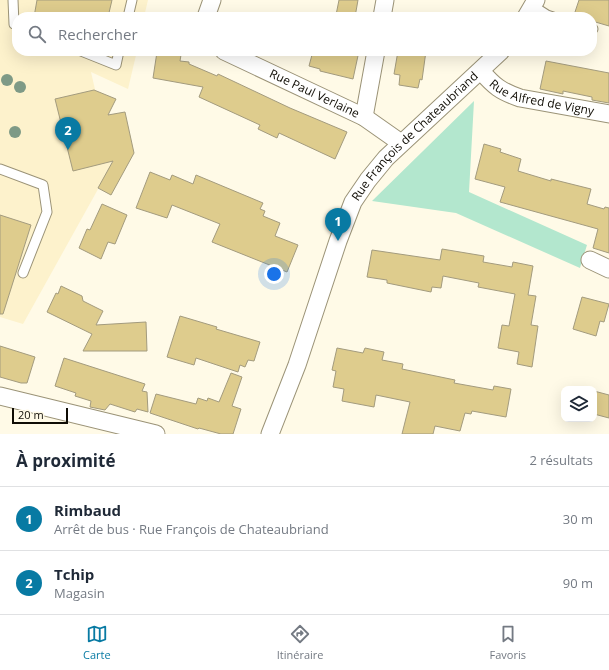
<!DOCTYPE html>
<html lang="fr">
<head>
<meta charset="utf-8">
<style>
  :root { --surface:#fff; --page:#f6f6f7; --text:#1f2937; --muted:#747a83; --line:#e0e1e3; --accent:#087aa3 }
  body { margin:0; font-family:"Open Sans",sans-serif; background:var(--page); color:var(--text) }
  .controls { position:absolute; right:12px; bottom:12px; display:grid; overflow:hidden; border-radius:8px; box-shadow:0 4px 16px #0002 }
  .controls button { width:36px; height:36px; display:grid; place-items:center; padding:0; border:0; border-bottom:1px solid var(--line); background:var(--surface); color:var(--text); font:20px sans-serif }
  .scale { position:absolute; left:12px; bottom:10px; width:56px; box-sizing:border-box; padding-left:4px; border:2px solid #0f0c04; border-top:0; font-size:11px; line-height:14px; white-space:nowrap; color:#0f0c04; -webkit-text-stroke:3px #fffae7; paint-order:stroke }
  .you { position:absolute; left:274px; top:274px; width:14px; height:14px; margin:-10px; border:3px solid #fff; border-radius:50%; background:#1a73e8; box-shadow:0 0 0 6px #1a73e833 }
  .badge { display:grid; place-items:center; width:26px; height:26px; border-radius:50%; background:var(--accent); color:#fff; font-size:13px; font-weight:700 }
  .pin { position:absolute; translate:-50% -33px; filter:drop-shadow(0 1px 2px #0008) }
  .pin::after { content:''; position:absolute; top:21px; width:14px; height:12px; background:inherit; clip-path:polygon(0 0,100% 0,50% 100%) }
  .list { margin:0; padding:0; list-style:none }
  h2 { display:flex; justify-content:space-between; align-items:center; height:52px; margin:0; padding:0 16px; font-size:17px }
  h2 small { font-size:13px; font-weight:400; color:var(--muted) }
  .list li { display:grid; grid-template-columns:26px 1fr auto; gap:12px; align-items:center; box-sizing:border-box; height:64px; padding:0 16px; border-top:1px solid var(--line) }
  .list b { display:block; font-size:15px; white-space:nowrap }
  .list p { margin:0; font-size:13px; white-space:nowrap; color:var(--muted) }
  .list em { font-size:13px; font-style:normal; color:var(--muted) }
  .icon { flex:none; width:22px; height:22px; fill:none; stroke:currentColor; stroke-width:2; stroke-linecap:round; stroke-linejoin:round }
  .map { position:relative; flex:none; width:609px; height:434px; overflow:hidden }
  .search { position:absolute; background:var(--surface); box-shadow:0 4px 16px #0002; left:12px; right:12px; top:12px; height:44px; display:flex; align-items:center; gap:10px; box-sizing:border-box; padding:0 14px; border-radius:16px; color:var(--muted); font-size:15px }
  .sheet { height:180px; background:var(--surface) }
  nav { display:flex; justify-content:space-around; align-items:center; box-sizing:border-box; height:56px; border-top:1px solid var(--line); background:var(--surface); font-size:11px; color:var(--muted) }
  nav a { display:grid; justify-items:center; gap:2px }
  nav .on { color:var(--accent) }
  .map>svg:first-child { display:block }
  .built { fill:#fdf2cc }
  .green { fill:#b3e7ce }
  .building { fill:#decc8d; stroke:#a39b7e }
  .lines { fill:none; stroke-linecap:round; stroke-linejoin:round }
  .lane-casing { stroke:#9b9377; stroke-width:11 }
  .street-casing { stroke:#9b9377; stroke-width:19 }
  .lane { stroke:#fff; stroke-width:9 }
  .street { stroke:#fff; stroke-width:17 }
  .tree { fill:#7e9a86 }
  .labels { text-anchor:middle; stroke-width:4; stroke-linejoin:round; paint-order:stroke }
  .street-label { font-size:12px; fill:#0f0c04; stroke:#fffae7 }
</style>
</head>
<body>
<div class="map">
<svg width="609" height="434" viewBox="0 0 609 434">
  <rect width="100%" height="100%" fill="#fffae7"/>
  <path class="built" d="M 0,0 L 148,0 L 144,17 L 17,17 L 17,51 L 137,51 L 128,89 L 91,72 L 112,164 L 23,324 L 0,317 Z"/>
  <path class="green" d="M 474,101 L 469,192 L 587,245 L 580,268 L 456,213 L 372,201 Z"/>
  <path class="building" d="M 37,0 L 112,0 L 108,17 L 34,17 Z
    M 339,0 L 358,0 L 355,17 L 336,15 Z
    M 579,0 L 609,0 L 609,26 L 592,21 L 592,17 L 580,17 L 574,15 Z
    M 165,51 L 181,55 L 180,61 L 189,62 L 189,64 L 217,76 L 218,74 L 290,108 L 347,132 L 335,159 L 279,133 L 277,138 L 258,129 L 260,125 L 199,97 L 203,87 L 153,78 L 157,52 L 164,54 Z
    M 313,51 L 359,51 L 353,79 L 320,71 L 320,69 L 309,66 Z
    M 398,51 L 426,51 L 422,80 L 420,79 L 418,88 L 399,85 L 400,75 L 394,74 Z
    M 546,61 L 609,73 L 609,103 L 592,100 L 592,97 L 563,91 L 563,94 L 540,89 Z
    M 94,90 L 116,99 L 108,115 L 125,112 L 134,153 L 111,195 L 98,188 L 113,161 L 73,171 L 55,99 Z
    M 484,144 L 501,149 L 500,152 L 521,159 L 518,171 L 551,181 L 551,179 L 591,189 L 587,204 L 604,209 L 605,207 L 609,208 L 609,253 L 593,248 L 598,229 L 500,202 L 505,187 L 475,179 Z
    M 150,172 L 170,180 L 172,175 L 193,184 L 196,175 L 263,203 L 260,209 L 265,211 L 263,216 L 280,223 L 275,236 L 298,245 L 287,272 L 212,242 L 220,224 L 172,205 L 167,218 L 136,208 Z
    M 102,204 L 127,215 L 115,244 L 108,242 L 101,259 L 79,248 L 87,229 L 90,230 Z
    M 0,215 L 31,225 L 3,314 L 0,314 Z
    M 442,249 L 484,256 L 483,262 L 512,267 L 513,262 L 533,266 L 528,295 L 536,296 L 531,325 L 538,326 L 532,367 L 517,364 L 519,352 L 498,348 L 502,325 L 509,326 L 515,294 L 478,287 L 479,283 L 443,276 L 441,288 L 432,287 L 431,292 L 387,283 L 387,280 L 367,277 L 372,250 L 440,260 Z
    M 61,286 L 82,296 L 83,301 L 103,311 L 96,325 L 146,322 L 147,351 L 83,351 L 92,334 L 47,312 L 56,293 L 58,294 Z
    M 582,297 L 609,304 L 604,322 L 600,321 L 596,336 L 573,329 Z
    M 180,316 L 217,327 L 216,329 L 260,342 L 254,361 L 248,360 L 245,367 L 240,365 L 238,372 L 196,358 L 194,365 L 167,357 Z
    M 0,346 L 35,357 L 27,383 L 21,383 L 0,377 Z
    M 337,348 L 363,353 L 365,348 L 384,352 L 382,360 L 403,364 L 402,369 L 455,380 L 454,383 L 493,390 L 494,386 L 511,389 L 506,417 L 472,411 L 471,414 L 465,413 L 460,431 L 435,426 L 433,434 L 402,434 L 410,402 L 376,395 L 374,407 L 342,401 L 344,389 L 333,387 L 336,371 L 332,370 Z
    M 64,358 L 145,384 L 142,391 L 147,392 L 148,412 L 137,409 L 135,412 L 110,404 L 105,410 L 90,407 L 91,401 L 75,396 L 76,393 L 55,386 Z
    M 231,373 L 242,377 L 232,406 L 241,409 L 233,434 L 221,434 L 199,428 L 198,429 L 150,413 L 156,394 L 196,404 L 198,398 L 207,401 L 208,398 L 219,402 Z
    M 594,391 L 609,395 L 609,418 L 594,414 Z"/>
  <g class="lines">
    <g class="lane-casing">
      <path id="lane" d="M 13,0 L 14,24 L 17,25
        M 533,6 L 547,15 L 553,17
        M 128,17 L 132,0
        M 592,29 L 593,29
        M 81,51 L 116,65 L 119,51
        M 0,169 L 43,185 L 47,212 L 23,273"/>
    </g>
    <g class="street-casing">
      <g id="street">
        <path d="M 206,17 L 212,0"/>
        <path d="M 382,17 L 385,0"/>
        <path d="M 526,17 L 536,0"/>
        <path id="s1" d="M 224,51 L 364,117 L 401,143"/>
        <path id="s2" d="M 481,71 C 494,86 500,91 520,98 L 609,114"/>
        <path d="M 364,117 L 376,51"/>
        <path d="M 590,260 L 609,269"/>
        <path d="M 0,396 L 156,434"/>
        <path id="s3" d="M 270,434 L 297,365 L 338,241 L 353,202 L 368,180 L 386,158 L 501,51"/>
      </g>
    </g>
    <use href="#lane" class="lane"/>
    <use href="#street" class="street"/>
  </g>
  <g class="tree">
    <circle cx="7" cy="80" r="6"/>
    <circle cx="20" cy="87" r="6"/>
    <circle cx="15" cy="132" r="6"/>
  </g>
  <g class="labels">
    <g class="street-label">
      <text dy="4" stroke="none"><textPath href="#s1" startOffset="100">Rue Paul Verlaine</textPath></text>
      <text dy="4" stroke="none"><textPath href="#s2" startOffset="69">Rue Alfred de Vigny</textPath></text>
      <text dy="4" stroke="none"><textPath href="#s3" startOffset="337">Rue François de Chateaubriand</textPath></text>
    </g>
  </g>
</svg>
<div class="controls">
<button><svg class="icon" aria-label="layers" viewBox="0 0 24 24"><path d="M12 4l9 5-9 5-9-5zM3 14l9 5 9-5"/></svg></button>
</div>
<div class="scale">20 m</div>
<div class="you"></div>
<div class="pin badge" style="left:338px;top:241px">1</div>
<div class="pin badge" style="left:68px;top:150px">2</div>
<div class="search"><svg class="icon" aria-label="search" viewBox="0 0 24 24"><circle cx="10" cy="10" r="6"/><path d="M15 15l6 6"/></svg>Rechercher</div>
</div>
<section class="sheet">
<h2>À proximité<small>2 résultats</small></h2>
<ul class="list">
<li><span class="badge">1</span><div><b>Rimbaud</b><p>Arrêt de bus · Rue François de Chateaubriand</p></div><em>30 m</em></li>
<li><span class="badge">2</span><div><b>Tchip</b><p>Magasin</p></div><em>90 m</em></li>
</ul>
</section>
<nav>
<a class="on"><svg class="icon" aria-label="map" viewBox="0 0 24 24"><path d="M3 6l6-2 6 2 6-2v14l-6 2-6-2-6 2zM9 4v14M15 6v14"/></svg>Carte</a>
<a><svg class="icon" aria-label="directions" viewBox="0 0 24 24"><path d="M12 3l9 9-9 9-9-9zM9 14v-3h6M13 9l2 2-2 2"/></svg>Itinéraire</a>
<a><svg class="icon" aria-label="saved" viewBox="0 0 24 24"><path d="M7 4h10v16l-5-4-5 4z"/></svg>Favoris</a>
</nav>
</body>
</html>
